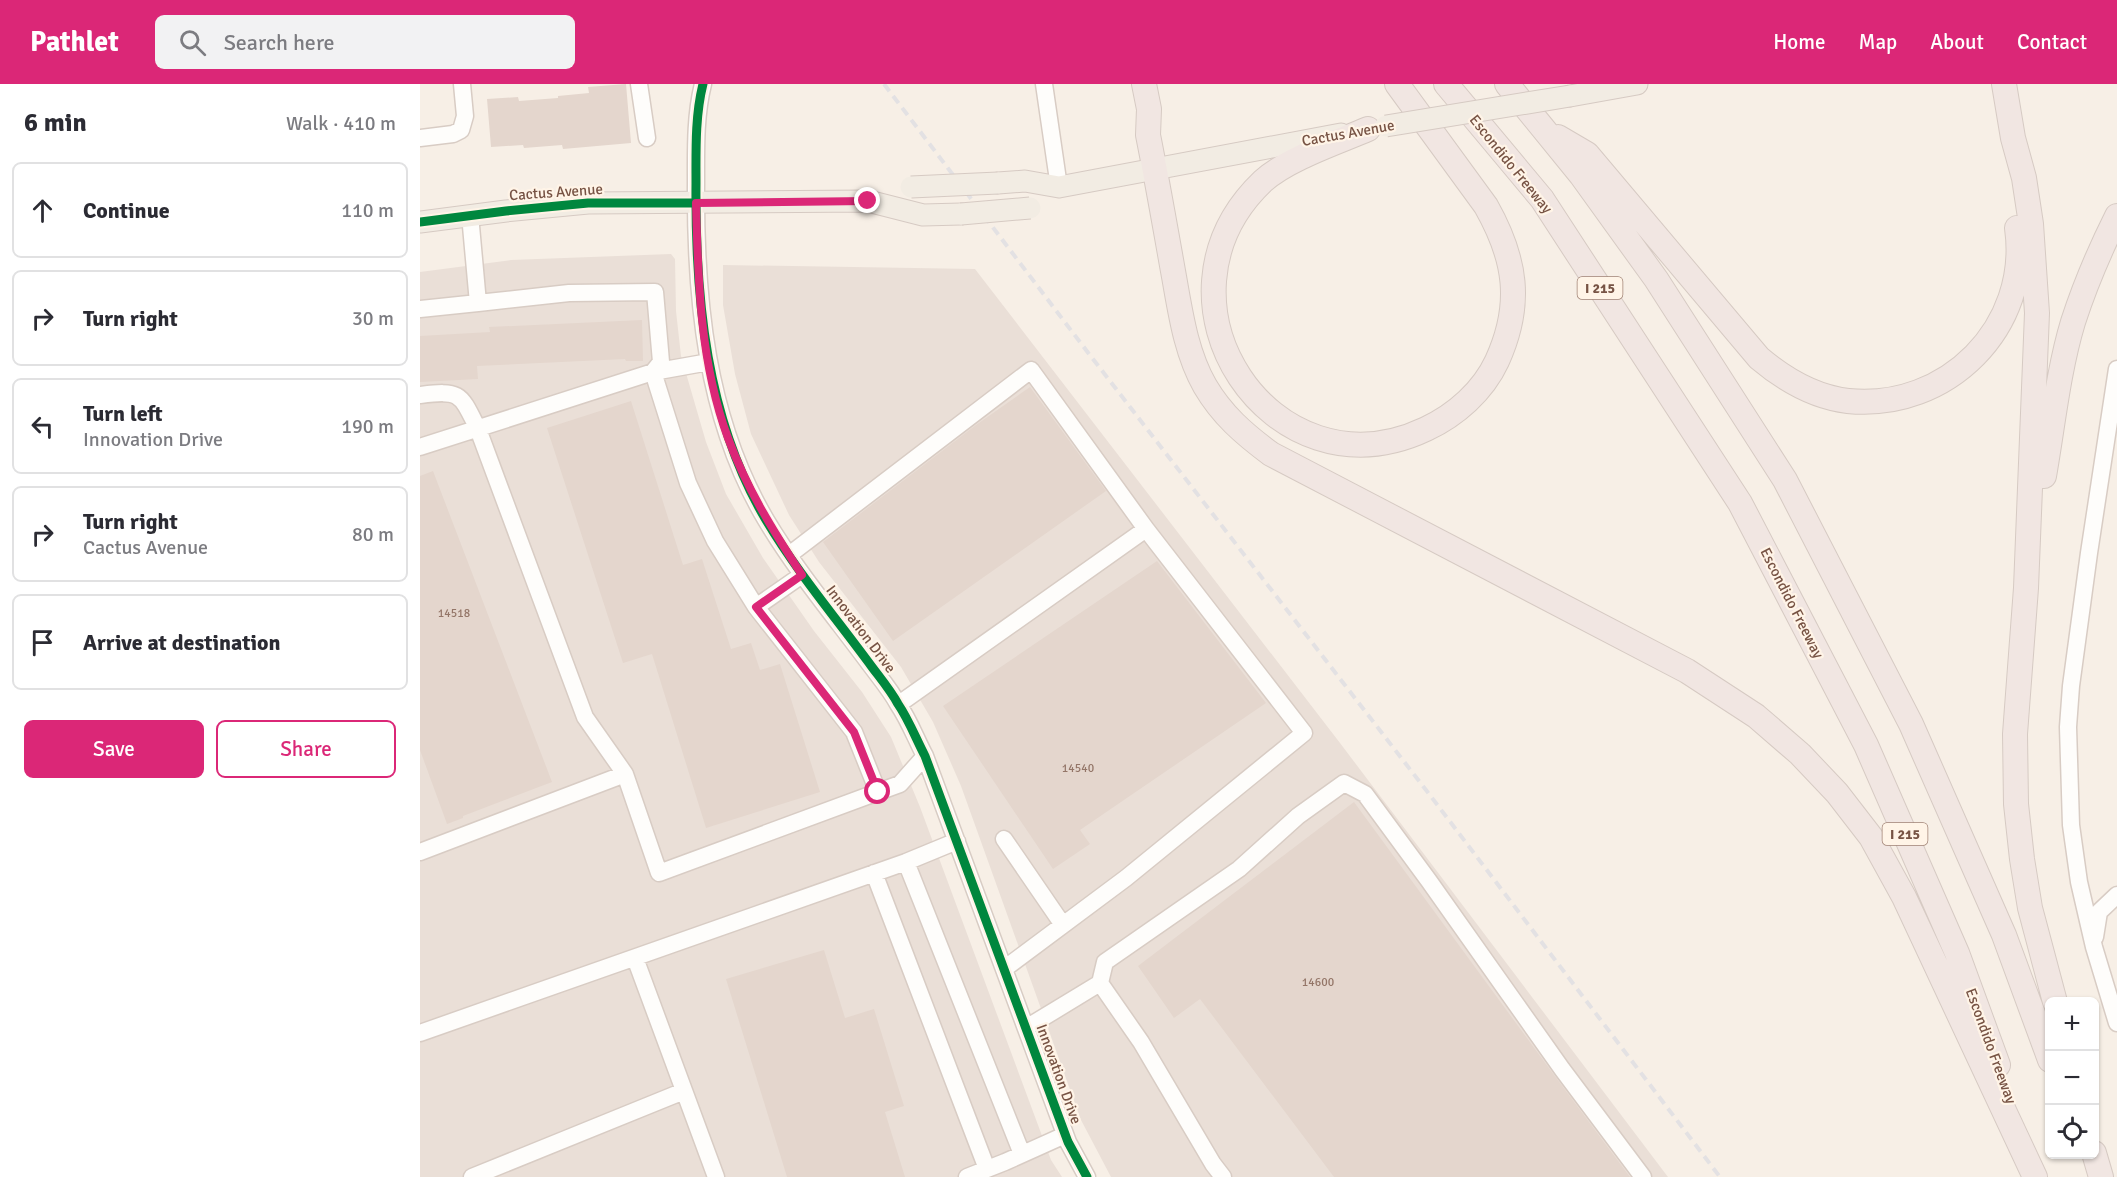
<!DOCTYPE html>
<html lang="en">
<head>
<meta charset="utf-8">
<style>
  :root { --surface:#fff; --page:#f2f2f3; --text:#2b2b33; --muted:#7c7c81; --line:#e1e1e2; --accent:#db2777 }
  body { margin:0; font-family:Signika,sans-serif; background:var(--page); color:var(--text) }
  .controls { position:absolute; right:18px; bottom:18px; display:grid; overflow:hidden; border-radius:9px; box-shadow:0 2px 4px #0004 }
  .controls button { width:54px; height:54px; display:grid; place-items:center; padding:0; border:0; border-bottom:2px solid var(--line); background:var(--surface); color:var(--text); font:30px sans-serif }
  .stop { position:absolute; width:18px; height:18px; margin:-14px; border:4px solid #db2777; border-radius:50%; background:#fff }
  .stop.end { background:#db2777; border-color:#fff; box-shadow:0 2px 6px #0008 }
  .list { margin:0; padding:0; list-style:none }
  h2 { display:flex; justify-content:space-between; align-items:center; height:78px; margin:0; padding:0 24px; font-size:26px }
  h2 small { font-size:20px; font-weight:400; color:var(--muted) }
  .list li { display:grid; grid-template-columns:39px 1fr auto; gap:18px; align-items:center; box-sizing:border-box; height:96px; margin:0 12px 12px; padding:0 12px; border:2px solid var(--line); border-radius:9px }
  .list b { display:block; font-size:22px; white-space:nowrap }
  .list p { margin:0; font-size:20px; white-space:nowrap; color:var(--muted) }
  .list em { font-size:20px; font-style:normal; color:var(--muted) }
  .actions { display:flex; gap:12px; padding:18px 24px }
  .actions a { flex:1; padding:14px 0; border:2px solid var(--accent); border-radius:9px; text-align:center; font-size:21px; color:var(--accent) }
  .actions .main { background:var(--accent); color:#fff }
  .icon { flex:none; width:33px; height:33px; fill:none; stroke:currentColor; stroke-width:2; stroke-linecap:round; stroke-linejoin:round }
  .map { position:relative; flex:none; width:1697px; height:1093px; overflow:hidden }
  header { display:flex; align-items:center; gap:36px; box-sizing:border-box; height:84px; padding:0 30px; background:var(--accent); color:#fff }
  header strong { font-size:28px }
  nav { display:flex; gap:33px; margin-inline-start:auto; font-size:21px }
  .search { width:420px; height:54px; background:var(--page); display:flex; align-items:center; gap:15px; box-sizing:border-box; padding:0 21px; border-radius:9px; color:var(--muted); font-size:22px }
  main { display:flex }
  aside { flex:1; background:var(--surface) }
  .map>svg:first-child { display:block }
  .industrial { fill:#eadfd7 }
  .building { fill:#e4d6cd }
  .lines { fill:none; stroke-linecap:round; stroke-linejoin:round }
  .minor-casing { stroke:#d8ccc4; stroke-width:19 }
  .major-casing { stroke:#d6cac3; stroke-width:23 }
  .highway-casing { stroke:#d6cac3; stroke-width:26 }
  .minor { stroke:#fefdfb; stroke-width:16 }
  .major { stroke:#f2ece3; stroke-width:21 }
  .highway { stroke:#f1e6e2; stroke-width:24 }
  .rail { stroke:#e3e1e3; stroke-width:4; stroke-dasharray:9 6; stroke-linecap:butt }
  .major-bridge-casing { stroke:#d6cac3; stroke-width:23; stroke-linecap:butt }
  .major-bridge { stroke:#f2ece3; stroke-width:21 }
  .cycleway-casing { stroke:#fff4e7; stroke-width:13 }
  .cycleway { stroke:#00873e; stroke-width:9 }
  .route { stroke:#db2777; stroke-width:8 }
  .labels { text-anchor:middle; stroke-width:4.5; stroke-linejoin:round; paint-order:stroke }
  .number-label { font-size:12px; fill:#947668 }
  .shield { fill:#fff4e7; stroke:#a08375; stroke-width:1.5 }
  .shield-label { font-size:14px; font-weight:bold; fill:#775344 }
  .street-label { font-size:15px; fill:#775344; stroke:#fff4e7 }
</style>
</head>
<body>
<header>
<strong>Pathlet</strong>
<div class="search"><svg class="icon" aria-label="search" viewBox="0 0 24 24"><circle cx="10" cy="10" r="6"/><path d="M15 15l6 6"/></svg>Search here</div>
<nav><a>Home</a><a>Map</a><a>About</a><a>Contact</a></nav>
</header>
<main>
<aside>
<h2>6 min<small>Walk · 410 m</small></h2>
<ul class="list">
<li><svg class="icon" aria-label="ahead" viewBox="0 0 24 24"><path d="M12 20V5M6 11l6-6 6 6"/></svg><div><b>Continue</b></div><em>110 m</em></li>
<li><svg class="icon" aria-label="right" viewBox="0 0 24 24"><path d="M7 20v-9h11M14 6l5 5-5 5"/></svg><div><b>Turn right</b></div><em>30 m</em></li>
<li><svg class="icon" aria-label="left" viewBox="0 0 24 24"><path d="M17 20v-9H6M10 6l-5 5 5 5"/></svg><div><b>Turn left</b><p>Innovation Drive</p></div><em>190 m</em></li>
<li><svg class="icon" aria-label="right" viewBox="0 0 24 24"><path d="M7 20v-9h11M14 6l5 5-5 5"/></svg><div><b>Turn right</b><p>Cactus Avenue</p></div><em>80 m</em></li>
<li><svg class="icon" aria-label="arrive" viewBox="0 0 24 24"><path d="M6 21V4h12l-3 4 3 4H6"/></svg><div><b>Arrive at destination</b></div></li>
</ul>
<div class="actions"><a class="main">Save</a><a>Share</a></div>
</aside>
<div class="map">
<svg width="1697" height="1093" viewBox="0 0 1697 1093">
  <rect width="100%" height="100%" fill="#f7efe6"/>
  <path class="industrial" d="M 251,170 L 255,175 L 256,227 L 261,272 L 286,358 L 306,410 L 343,474 L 394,547 L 442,608 L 471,653 L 500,723 L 631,1076 L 642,1093 L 0,1093 L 0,188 L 91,176 Z
    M 303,181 L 555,185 L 920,659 L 1248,1093 L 691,1093 L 661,1036 L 541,702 L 513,638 L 481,583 L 399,478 L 369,431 L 331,350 L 315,290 L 303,221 Z"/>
  <path class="building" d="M 206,0 L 211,59 L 143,65 L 142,61 L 104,64 L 103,61 L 71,63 L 67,15 L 98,13 L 99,17 L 138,14 L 138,12 L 169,9 L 168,3 Z
    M 222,236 L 223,277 L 206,277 L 205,275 L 57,282 L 58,295 L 0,298 L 0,252 L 70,248 L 69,243 Z
    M 610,303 L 686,407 L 473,557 L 403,458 L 556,341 Z
    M 211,317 L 263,481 L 282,475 L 311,565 L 331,559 L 340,586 L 360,580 L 400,708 L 286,744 L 232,570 L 203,579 L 127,344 Z
    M 13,387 L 132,698 L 43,732 L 43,734 L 27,740 L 0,666 L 0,392 Z
    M 737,477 L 846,619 L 660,746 L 670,760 L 633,785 L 523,622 Z
    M 934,718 L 1134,991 L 1210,1093 L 914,1093 L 780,915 L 754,934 L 718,882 Z
    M 404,866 L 425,934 L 454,925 L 484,1022 L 465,1028 L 485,1093 L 367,1093 L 306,895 Z"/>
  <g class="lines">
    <g class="minor-casing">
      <path id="minor" d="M 219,0 L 227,54
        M 283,0 C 275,32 276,66 276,99 C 275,214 286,335 346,436 C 377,488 416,534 452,583 C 461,595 471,607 478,620 C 489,636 496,655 505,672 L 648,1058 L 667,1093
        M 624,0 L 639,103
        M 0,54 L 33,50 L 41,46 L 45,32 L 42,0
        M 0,225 L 58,219 L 50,131
        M 289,278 L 233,288 L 268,399 L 295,457 L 336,523
        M 1697,285 L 1669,469 L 1651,602 L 1648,643 L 1651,741 L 1659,798 L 1674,863 L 1697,939
        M 0,311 C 41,306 40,309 58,345 L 165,633 L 205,690
        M 0,363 L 233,288 L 241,278 L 235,208 L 149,209 L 58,219
        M 369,471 L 611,286 L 726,445
        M 382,491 L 336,523 L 434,648 L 458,708 L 480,700 L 505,672
        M 479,620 L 726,445 L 884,649 L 706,794 L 584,885
        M 584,755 L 643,841
        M 0,768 L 205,690 L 239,789 L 458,708
        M 486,778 L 602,1070
        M 454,789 L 567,1085
        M 1675,853 L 1679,828 L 1697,811
        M 215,874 L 296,1093
        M 680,899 L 721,958 L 793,1080 L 803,1093
        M 606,944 L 680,899 L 685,878 L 819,785 L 878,732 L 924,699 L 945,710 L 1009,797 L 1142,985 L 1223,1093
        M 0,949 L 486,778 L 537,757
        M 52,1093 L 264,1007
        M 547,1093 L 585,1078 L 645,1051"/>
    </g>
    <g class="major-casing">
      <path id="major" d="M 1150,12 L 1217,0
        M 578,99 L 605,97 L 639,103 L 921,50
        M 0,138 L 86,127 L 168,119 L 448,117 L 503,131 L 541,130"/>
    </g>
    <g class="highway-casing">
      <path id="highway" d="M 724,0 L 729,25 L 728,51 C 737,96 745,142 753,187 C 760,225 765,267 785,302 C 802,331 824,350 851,370 L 1267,587 L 1336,632 L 1380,670 L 1417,709 L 1451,753 L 1484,813 L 1615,1093
        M 1026,0 L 1122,115 L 1320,419 L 1446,661 L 1537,869 L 1578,981
        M 1087,0 L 1161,91 L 1236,195 L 1365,396 L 1491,640 L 1584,851 L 1630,976
        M 1584,0 L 1593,54 L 1604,94 L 1611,140 L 1617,229 L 1606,504 L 1595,650 L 1596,720 L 1602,775 L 1610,824 L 1635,918
        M 948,45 C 918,58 867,75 843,97 C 718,216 852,418 1006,345 C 1036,331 1063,307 1077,277 C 1103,220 1096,175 1066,122 L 977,0
        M 1138,53 L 1167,70 L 1339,274 C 1365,296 1394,313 1428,317 C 1527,327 1611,243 1597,144
        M 1624,392 C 1633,341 1638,288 1653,238 C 1665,201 1680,166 1697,132
        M 1674,1069 L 1681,1093"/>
    </g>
    <use href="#minor" class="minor"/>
    <use href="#major" class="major"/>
    <use href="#highway" class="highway"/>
    <path class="rail" d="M 464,0 L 666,266 L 1006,706 L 1300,1093"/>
    <g class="major-bridge-casing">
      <path id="major-bridge" d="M 966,42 L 1150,12
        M 491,103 L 578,99
        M 541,130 L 610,124"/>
    </g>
    <use href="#major-bridge" class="major-bridge"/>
    <g class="cycleway-casing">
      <path id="cycleway" d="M 283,0 C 275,32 276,66 276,99 C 275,214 286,335 346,436 C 377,488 416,534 452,583 C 461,595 471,607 478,620 C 489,636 496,655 505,672 L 648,1058 L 667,1093
        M 0,138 L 86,127 L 168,119 L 276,119"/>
    </g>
    <use href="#cycleway" class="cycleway"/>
  </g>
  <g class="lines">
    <path class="route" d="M 448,117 L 276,119 C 278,197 280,279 308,354 C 327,405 352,445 382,491 L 336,523 L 434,648 L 458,708"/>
  </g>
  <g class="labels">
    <g class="number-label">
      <text x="34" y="533">14518</text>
      <text x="658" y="688">14540</text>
      <text x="898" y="902">14600</text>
    </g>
    <g class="shield">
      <rect x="1157.5" y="193" width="45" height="22" rx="4.5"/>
      <rect x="1462.5" y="739" width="45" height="22" rx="4.5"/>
    </g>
    <g class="shield-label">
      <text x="1180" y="209">I 215</text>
      <text x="1485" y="755">I 215</text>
    </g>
    <g class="street-label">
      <text transform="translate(928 49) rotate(-10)" y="5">Cactus Avenue</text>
      <text transform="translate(1091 80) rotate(51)" y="5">Escondido Freeway</text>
      <text transform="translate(136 108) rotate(-4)" y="5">Cactus Avenue</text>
      <text transform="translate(1372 519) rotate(63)" y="5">Escondido Freeway</text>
      <text transform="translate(441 545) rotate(53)" y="5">Innovation Drive</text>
      <text transform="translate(1571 962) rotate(70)" y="5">Escondido Freeway</text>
      <text transform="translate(639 990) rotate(70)" y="5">Innovation Drive</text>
    </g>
  </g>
</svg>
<div class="controls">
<button>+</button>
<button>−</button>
<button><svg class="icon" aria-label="locate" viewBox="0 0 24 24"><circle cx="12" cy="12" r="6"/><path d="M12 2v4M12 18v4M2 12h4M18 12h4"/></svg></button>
</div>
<div class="stop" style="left:458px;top:708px"></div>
<div class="stop end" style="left:448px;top:117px"></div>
</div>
</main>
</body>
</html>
